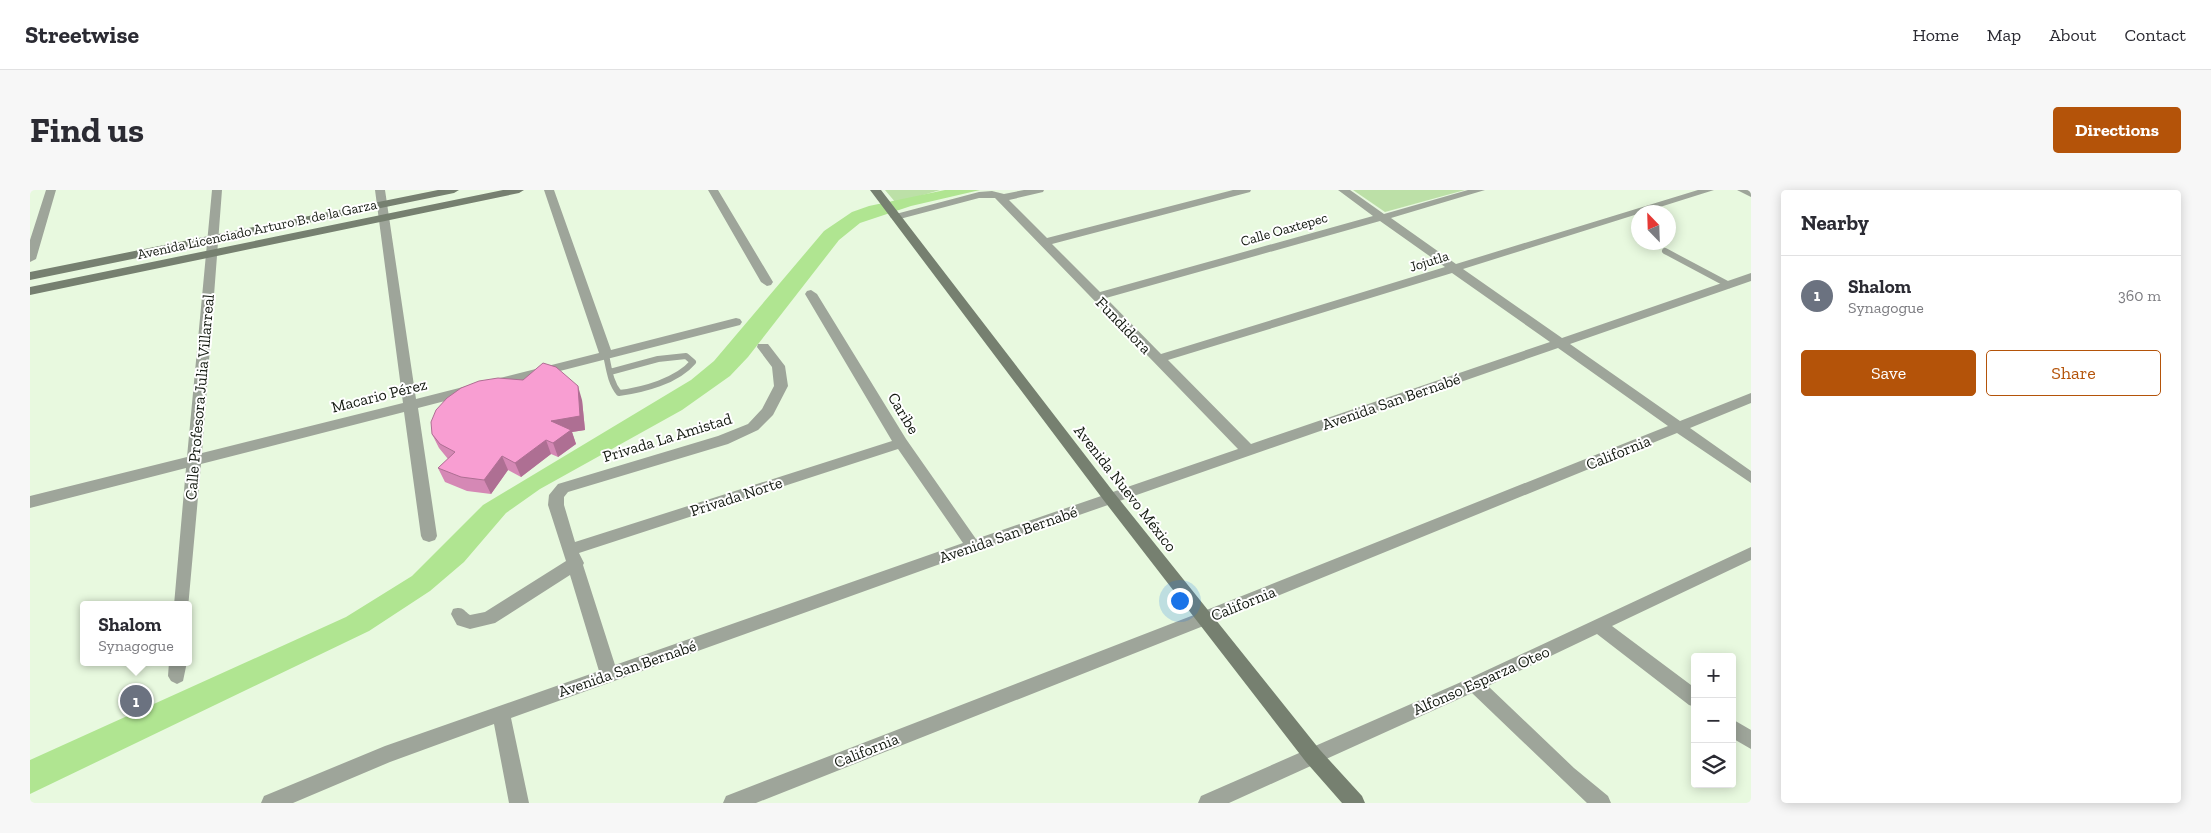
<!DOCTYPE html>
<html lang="en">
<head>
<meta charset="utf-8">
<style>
  :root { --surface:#fff; --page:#f7f7f7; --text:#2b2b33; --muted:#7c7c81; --line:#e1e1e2; --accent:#b45309 }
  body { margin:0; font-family:"Zilla Slab",serif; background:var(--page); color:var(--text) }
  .controls { position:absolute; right:15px; bottom:15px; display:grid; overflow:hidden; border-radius:5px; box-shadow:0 2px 12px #0003 }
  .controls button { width:45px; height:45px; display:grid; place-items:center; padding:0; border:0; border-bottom:1px solid var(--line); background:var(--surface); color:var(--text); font:25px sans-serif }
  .compass { position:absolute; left:1601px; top:15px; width:45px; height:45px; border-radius:50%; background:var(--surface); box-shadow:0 2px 12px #0003; rotate:337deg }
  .you { position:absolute; left:1149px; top:410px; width:18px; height:18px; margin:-12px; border:4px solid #fff; border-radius:50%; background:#1a73e8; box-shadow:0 0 0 8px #1a73e833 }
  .badge { display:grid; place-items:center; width:32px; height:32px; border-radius:50%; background:var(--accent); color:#fff; font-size:16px; font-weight:700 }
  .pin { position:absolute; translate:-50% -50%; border:2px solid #fff; box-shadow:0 1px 5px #0006 }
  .popup { position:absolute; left:50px; top:411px; width:112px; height:65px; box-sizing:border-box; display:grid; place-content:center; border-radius:5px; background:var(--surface); filter:drop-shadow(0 1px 4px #0005); font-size:16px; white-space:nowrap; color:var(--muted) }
  .popup b { font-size:19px; color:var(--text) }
  .popup::after { content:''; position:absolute; left:50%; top:100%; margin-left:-10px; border:10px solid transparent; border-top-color:var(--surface) }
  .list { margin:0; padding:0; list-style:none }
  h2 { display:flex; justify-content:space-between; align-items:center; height:65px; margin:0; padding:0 20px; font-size:21px }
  h2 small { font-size:16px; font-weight:400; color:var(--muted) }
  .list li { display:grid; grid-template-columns:32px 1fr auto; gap:15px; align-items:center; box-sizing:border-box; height:80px; padding:0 20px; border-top:1px solid var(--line) }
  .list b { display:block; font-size:19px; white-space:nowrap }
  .list p { margin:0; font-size:16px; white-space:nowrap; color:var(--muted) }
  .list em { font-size:16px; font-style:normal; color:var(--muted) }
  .actions { display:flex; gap:10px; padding:15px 20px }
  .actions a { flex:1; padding:11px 0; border:1px solid var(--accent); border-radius:5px; text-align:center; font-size:18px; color:var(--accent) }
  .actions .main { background:var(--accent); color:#fff }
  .icon { flex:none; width:28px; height:28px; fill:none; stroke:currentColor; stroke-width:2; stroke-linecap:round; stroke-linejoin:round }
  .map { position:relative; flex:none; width:1721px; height:613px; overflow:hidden; border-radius:5px }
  header { display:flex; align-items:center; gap:30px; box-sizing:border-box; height:70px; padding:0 25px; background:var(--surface); border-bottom:1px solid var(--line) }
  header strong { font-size:24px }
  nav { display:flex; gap:28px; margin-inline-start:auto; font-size:18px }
  .intro { display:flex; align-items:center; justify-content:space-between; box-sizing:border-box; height:120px; padding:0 30px }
  h1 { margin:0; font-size:35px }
  .button { padding:12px 22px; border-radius:5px; background:var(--accent); color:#fff; font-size:18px; font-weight:700 }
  main { display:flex; gap:30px; padding:0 30px }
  aside { flex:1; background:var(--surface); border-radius:5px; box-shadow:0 2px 12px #0003 }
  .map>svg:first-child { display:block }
  .green { fill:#bce0a7 }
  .water { fill:#b0e591 }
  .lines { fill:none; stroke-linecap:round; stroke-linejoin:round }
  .lane { stroke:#9ea59a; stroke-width:6 }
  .street { fill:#9ea59a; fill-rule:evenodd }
  .secondary { fill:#768070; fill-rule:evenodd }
  .wall { fill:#d588b5 }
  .shaded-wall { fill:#ae6f93 }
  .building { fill:#f89ed2; stroke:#ae6f93 }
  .labels { text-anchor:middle; stroke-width:4; stroke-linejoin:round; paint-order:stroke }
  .far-street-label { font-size:14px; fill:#12180f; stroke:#fff }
  .street-label { font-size:16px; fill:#12180f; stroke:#fff }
</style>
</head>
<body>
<header>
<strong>Streetwise</strong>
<nav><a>Home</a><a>Map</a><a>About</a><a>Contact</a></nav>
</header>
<div class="intro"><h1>Find us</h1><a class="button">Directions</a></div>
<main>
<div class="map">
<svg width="1721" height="613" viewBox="0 0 1721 613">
  <rect width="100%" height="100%" fill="#e8f9df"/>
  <path class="green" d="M 855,0 L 910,0 L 866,13 Z
    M 1323,0 L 1435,0 L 1355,22 Z"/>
  <path class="water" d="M 915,0 L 950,0 L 881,16 L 830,33 L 809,50 L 718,167 L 700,186 L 652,220 L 510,299 L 476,323 L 434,372 L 400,401 L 339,441 L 0,604 L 0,570 L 316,427 L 382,386 L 453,315 L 661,190 L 684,171 L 794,41 L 822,22 L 839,16 Z"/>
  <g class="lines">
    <path class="lane" d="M 1635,61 L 1699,95
      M 576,165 C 579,178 580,192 589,203 C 613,200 647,191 663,172 L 656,166 L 628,169 L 580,182"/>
    <path class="street" d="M 16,0 L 26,0 L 6,69 L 0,72 L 0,50 Z
      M 182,0 L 192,0 L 172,263 L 373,213 L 345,0 L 355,0 L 386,209 L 441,195 L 448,200 L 446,203 L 388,218 L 407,346 L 405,350 L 399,352 L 393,350 L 391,346 L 374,222 L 171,274 L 158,418 L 158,415 L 144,415 L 156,278 L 0,318 L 0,306 L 157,267 Z
      M 514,0 L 524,0 L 581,160 L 706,128 L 710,129 L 712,132 L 710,135 L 463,198 L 458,197 L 456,194 L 458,191 L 569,163 Z
      M 678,0 L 688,0 L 743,92 L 741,95 L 737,96 L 731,92 Z
      M 994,0 L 1014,0 L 1013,2 L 979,10 L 1017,48 L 1203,0 L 1221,0 L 1220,2 L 1022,54 L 1070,102 L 1343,26 L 1308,0 L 1320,0 L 1354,24 L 1438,0 L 1455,0 L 1361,28 L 1426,74 L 1668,0 L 1684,0 L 1433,79 L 1532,148 L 1721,83 L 1721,91 L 1540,154 L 1650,231 L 1721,203 L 1721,213 L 1660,238 L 1721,281 L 1721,293 L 1647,243 L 1181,433 L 726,613 L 693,613 L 696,606 L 1169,423 L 1638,236 L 1528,158 L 949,360 L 481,528 L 499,613 L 479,613 L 464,534 L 360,572 L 263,613 L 231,613 L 234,606 L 355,556 L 569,481 L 540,385 L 465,433 L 440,439 L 427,435 L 421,424 L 423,419 C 433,416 433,420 440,425 L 455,422 L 536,371 L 518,315 L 519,305 L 528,294 L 688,246 L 718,234 L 732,219 L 744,196 L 742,177 L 727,157 L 728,154 L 738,154 L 755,176 L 758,196 L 743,225 L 728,240 L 698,254 L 538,302 L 534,307 L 534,315 L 545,352 L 862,251 L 775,104 L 777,101 L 781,100 L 787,104 L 876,249 L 946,349 L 1208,259 L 965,8 L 949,8 L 866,30 L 860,27 L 862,25 L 949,2 L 962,1 L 974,4 ZM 1350,31 L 1415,77 L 1131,164 L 1076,108 ZM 1422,83 L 1520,152 L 1221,254 L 1138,170 ZM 868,259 L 933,353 L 585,475 L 553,375 L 554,373 L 549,363 Z
      M 1707,0 L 1721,0 L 1721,7 Z
      M 1721,357 L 1721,370 L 1582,436 L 1665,498 L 1665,517 L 1659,515 L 1567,444 L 1458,496 L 1544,578 L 1578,606 L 1581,613 L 1557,613 L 1442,503 L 1199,613 L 1168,613 L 1171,606 L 1438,489 Z
      M 139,472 L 157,472 L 153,491 L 147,494 L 141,491 L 138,486 Z
      M 1702,529 L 1721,540 L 1721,559 L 1702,548 Z"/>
    <path class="secondary" d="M 408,0 L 429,0 L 424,3 L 0,90 L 0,82 Z
      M 473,0 L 494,0 L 489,3 L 0,105 L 0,97 Z
      M 840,0 L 851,0 L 1085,304 L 1290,560 L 1332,606 L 1335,613 L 1312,613 L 1276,572 L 1075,312 Z"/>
  </g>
  <path class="wall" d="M 552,210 L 555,240 L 542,242 L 546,254 L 528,267 L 521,264 L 491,287 L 478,280 L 461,304 L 437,301 L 415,292 L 408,278 L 418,269 L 409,258 L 402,244 Z"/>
  <path class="shaded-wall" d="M 548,196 L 552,210 L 555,240 L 542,242 L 546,254 L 528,267 L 523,253 L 521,231 Z
    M 516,250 L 521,264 L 491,287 L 485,273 Z
    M 472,266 L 478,280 L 461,304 L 454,290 Z"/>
  <path class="building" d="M 513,173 L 526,177 L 548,196 L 550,226 L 521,231 L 541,240 L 523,253 L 516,250 L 485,273 L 472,266 L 454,290 L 431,287 L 408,278 L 425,262 L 410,254 L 402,244 L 401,232 L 406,220 L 417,208 L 431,198 L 449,191 L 468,188 L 493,190 Z"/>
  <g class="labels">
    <g class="far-street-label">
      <text transform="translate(227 39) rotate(-12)" y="5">Avenida Licenciado Arturo B. de la Garza</text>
      <text transform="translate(1254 39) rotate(-16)" y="5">Calle Oaxtepec</text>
      <text transform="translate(1399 71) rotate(-17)" y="5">Jojutla</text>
    </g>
    <g class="street-label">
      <text transform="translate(1094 135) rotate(46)" y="6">Fundidora</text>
      <text transform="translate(349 205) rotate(-14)" y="6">Macario Pérez</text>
      <text transform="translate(169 207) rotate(-85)" y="6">Calle Profesora Julia Villarreal</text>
      <text transform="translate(1361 211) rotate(-19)" y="6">Avenida San Bernabé</text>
      <text transform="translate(874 223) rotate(59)" y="6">Caribe</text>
      <text transform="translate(637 247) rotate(-17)" y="6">Privada La Amistad</text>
      <text transform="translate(1588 262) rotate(-22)" y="6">California</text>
      <text transform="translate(1096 298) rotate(52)" y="6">Avenida Nuevo México</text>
      <text transform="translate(706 306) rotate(-18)" y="6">Privada Norte</text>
      <text transform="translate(978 344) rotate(-19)" y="6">Avenida San Bernabé</text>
      <text transform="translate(1213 413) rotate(-22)" y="6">California</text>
      <text transform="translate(597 478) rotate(-19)" y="6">Avenida San Bernabé</text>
      <text transform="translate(1451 490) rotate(-24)" y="6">Alfonso Esparza Oteo</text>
      <text transform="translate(836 560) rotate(-22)" y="6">California</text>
    </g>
  </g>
</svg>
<div class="controls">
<button>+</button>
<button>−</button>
<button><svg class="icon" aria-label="layers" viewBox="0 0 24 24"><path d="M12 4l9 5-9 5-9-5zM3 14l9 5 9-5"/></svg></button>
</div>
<svg class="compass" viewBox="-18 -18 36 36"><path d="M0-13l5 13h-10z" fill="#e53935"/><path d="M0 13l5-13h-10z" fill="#7c7c81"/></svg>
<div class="you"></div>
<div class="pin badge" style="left:106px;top:511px;background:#6b7280">1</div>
<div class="popup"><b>Shalom</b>Synagogue</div>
</div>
<aside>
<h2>Nearby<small></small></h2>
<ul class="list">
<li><span class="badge" style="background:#6b7280">1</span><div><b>Shalom</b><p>Synagogue</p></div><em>360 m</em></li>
</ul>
<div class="actions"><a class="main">Save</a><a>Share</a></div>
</aside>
</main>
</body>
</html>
